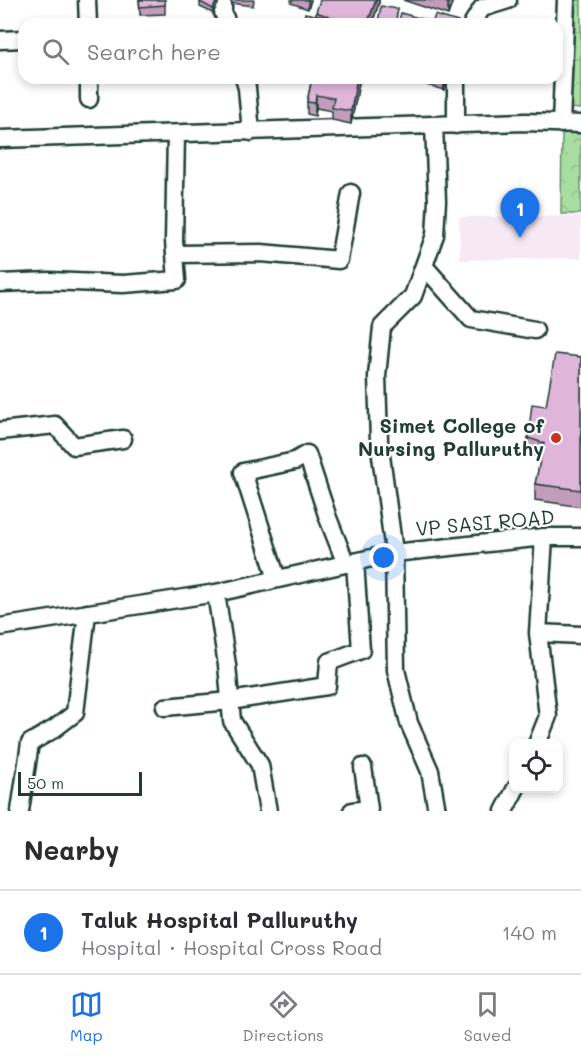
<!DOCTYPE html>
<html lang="en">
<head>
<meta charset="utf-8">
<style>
  :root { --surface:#fff; --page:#f7f7f7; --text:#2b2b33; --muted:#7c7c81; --line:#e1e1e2; --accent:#1a73e8 }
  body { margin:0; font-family:Mali,sans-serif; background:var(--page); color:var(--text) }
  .controls { position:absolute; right:18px; bottom:18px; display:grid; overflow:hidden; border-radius:12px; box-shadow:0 3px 9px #0003 }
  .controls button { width:54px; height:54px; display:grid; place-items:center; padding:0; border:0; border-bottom:2px solid var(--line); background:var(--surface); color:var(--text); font:30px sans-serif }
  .scale { position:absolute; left:18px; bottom:15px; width:124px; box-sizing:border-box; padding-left:6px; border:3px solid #1f3d34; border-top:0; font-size:16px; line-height:21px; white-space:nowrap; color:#1f3d34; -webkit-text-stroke:4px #fff; paint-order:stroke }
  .you { position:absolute; left:384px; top:558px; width:21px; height:21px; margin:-15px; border:4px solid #fff; border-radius:50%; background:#1a73e8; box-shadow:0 0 0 9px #1a73e833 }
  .badge { display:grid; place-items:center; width:39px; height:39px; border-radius:50%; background:var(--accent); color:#fff; font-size:20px; font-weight:700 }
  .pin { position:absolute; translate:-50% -50px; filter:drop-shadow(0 2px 3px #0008) }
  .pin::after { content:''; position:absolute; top:32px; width:21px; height:18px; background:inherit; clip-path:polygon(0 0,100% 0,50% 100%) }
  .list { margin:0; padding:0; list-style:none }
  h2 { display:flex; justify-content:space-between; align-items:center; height:78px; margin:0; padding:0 24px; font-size:26px }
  h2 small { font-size:20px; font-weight:400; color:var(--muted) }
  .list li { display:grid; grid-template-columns:39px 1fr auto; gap:18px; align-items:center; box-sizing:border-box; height:84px; padding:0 24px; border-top:2px solid var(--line) }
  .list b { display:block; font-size:22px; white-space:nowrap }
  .list p { margin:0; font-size:20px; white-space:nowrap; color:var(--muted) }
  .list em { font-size:20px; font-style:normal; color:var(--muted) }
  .icon { flex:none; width:33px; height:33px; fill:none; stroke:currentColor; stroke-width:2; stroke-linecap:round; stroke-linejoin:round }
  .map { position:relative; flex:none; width:581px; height:811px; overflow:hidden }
  .search { position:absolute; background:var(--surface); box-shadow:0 3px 9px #0003; left:18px; right:18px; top:18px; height:66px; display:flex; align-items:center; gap:15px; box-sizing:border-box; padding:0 21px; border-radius:18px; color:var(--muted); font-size:22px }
  .sheet { height:162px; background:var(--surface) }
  nav { display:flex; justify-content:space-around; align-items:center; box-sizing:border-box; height:84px; border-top:2px solid var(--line); background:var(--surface); font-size:16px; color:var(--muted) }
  nav a { display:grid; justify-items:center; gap:3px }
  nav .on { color:var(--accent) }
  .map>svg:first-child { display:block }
  .built { fill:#f6e9f4 }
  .forest { fill:url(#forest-crowns); stroke:#648e6a; stroke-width:1.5 }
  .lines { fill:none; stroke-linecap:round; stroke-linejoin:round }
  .street-casing { stroke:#1f3d34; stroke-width:21 }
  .street { stroke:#fff; stroke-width:16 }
  .wall { fill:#c19cbb; stroke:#1f3d34; stroke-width:1.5 }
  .shaded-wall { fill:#9d7f99; stroke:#1f3d34; stroke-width:1.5 }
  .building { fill:#e0b5da; stroke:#1f3d34; stroke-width:1.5 }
  .poi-dot { fill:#c8321e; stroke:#fff; stroke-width:2 }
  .labels { text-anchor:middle; stroke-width:4.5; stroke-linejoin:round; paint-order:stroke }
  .poi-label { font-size:20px; font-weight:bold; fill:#1f3d34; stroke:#fff; text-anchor:end }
  .street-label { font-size:20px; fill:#1f3d34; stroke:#fff }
</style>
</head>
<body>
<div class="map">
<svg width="581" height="811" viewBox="0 0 581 811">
  <defs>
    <pattern id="forest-crowns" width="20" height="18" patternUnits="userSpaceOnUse" patternTransform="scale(1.5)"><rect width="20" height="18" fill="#a8dea1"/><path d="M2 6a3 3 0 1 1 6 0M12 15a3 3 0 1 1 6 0" fill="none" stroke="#90bf8b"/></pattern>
  </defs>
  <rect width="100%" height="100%" fill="#fff"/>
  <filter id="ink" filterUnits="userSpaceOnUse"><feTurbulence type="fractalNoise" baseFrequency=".0167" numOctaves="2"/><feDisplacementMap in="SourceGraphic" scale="12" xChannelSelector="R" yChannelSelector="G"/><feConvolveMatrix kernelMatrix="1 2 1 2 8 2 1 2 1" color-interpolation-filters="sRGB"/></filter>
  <g filter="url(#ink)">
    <path class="built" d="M 581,216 L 581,258 L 460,260 L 459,217 Z"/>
    <path class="forest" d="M 574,0 L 581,0 L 581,109 L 568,108 Z
      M 562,130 L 581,131 L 581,214 L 561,214 Z"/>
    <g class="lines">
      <g class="street-casing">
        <path id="street" d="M 87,0 L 88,24
          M 223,0 L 223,12 L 227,24
          M 472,24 L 482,8 L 508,0
          M 0,40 L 24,39
          M 89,78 L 89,99
          M 244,78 L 247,88 L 251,132
          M 561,124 L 566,0
          M 434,125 L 437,201 L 435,235 L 413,296 L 382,327 L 377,376 L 379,441 L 394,552 L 396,670 L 409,723 L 430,771 L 437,811
          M 456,125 L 456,78
          M 0,139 L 526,122 L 581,124
          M 175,254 L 261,253 L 339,260 L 351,193
          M 424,266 L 471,319 L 535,330
          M 0,283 L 49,281 L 123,284 L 177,280 L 174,241 L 176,134
          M 0,431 L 55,425 L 74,446 L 123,439
          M 277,579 L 243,472 L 295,461 L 307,454 L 328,518 L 346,564
          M 216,593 L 227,665 L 232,721 L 260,765 L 268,811
          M 0,627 L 216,593 L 394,553 L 544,537 L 581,537
          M 538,633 L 581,635
          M 165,707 L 230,701 L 327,686 L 329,662 L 361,650 L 355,562
          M 537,744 L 548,716 L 538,633 L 544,537
          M 20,811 L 30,743 L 54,729 L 75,713 L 87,613
          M 352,811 L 369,809 L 363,767
          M 504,811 L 516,788"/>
      </g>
      <use href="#street" class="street"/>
    </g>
    <path class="wall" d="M 139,0 L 165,0 L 165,14 L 140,15 Z
      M 231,0 L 254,0 L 253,6 L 231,3 Z
      M 291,0 L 311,0 L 308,9 L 291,3 Z
      M 379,0 L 379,3 L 372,24 L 303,24 L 316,16 L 316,12 Z
      M 403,0 L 453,0 L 448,15 Z
      M 200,2 L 218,4 L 213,13 L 200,7 Z
      M 312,78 L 360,78 L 351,124 L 332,120 L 332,111 L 316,108 L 315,116 L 307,114 L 307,102 Z
      M 426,78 L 447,78 L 444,90 L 426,85 Z
      M 581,357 L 581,507 L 535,500 L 535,484 L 541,458 L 528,454 L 528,438 L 546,406 Z"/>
    <path class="shaded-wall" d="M 218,0 L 218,4 L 213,13 L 213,9 Z
      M 308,0 L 311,0 L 308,9 Z
      M 376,0 L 379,0 L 379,3 L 372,24 L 367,24 Z
      M 449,0 L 453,0 L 448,15 L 448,3 Z
      M 357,78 L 360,78 L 351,124 L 351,111 Z
      M 444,78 L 447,78 L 444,90 Z
      M 316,95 L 316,108 L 315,116 L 315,103 Z"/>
    <path class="building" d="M 139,0 L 165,0 L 165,5 L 140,7 Z
      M 201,0 L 217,0 L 213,9 L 200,2 Z
      M 320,0 L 376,0 L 367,24 L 350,24 L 316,12 Z
      M 440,0 L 449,0 L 448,3 Z
      M 381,6 L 398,9 L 395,24 L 386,24 L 378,22 Z
      M 305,13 L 329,18 L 328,24 L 303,24 Z
      M 401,13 L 426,20 L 425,24 L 398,24 Z
      M 435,15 L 458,22 L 457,24 L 432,24 Z
      M 312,78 L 357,78 L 351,111 L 332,108 L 334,98 L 316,95 L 315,103 L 307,102 Z
      M 432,78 L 444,78 L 444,81 Z
      M 555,354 L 581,357 L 581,490 L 535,484 L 544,443 L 528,438 L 532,404 L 546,406 Z"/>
  </g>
  <circle class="poi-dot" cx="556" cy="438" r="6"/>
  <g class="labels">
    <g class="poi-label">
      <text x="544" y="433">Simet College of<tspan x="544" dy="23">Nursing Palluruthy</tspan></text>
    </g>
    <g class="street-label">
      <text transform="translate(485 523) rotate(-5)" y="7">VP SASI ROAD</text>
    </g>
  </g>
</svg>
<div class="controls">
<button><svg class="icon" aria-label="locate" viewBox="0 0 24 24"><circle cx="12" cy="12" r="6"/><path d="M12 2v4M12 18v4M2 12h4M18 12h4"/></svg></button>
</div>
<div class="scale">50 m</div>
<div class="you"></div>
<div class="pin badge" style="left:520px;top:238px">1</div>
<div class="search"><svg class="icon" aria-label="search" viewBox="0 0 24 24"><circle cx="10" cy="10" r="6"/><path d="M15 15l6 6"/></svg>Search here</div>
</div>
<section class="sheet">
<h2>Nearby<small></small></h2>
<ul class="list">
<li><span class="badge">1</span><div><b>Taluk Hospital Palluruthy</b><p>Hospital · Hospital Cross Road</p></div><em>140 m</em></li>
</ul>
</section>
<nav>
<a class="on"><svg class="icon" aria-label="map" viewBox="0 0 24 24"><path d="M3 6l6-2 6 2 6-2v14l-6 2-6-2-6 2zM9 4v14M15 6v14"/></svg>Map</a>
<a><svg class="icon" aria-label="directions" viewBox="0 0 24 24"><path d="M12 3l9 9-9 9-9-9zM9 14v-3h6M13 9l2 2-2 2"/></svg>Directions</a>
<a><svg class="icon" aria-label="saved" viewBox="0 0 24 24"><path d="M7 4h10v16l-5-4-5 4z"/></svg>Saved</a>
</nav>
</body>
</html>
